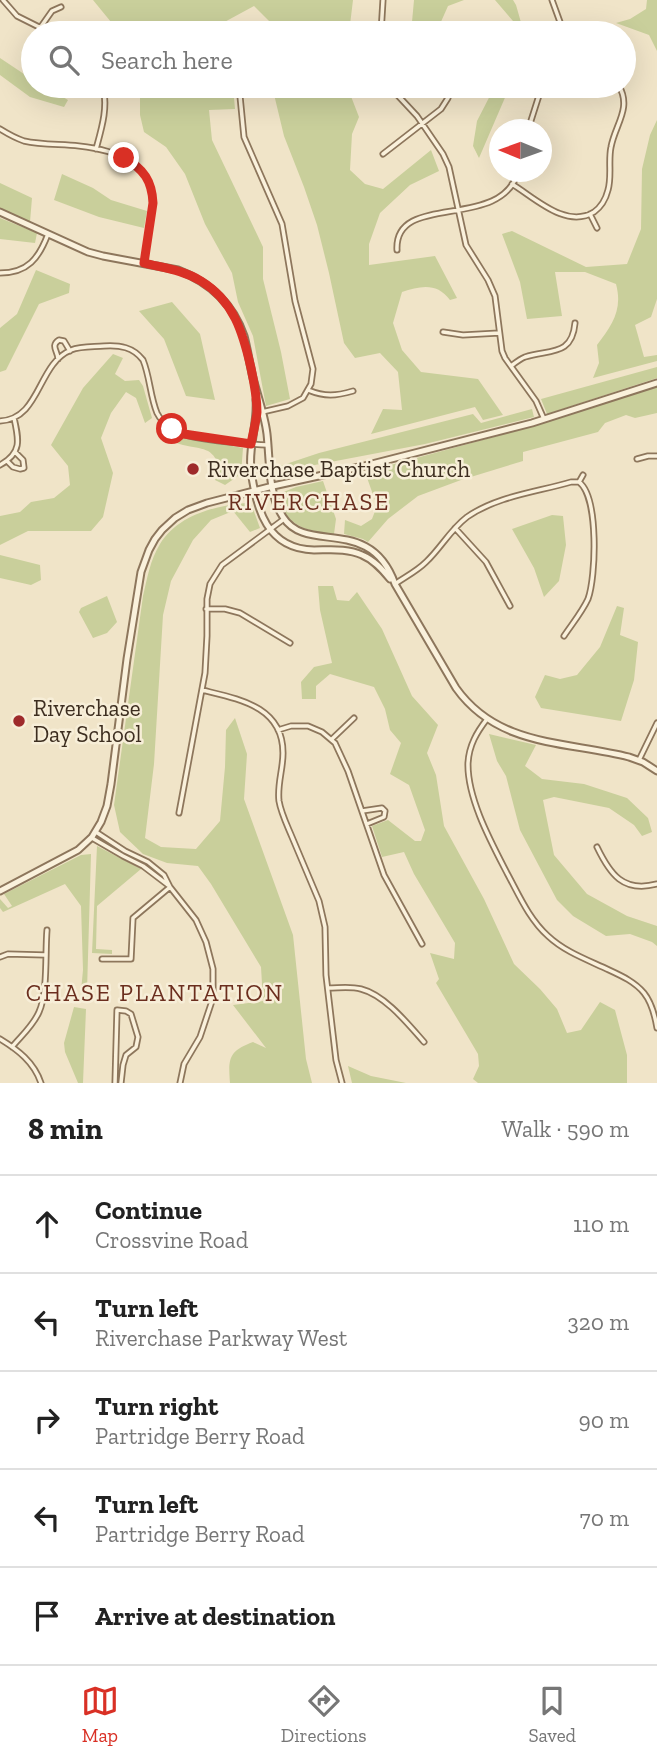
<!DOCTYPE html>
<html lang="en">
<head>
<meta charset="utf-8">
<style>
  :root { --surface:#fff; --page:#f2f2f2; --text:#222; --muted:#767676; --line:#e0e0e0; --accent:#d93025 }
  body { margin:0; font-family:"Zilla Slab",serif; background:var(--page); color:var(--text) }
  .compass { position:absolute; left:489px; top:119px; width:63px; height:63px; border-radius:50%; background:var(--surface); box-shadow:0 7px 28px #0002; rotate:271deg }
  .stop { position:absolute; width:21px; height:21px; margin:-16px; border:5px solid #d93025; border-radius:50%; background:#fff }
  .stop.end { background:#d93025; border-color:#fff; box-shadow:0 2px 7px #0008 }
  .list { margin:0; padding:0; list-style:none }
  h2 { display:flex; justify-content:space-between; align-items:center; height:91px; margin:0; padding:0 28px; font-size:30px }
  h2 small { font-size:23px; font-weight:400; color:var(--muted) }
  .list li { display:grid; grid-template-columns:46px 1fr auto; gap:21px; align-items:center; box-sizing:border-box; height:98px; padding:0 28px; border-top:2px solid var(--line) }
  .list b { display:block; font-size:26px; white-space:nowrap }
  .list p { margin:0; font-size:23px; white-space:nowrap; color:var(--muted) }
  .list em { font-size:23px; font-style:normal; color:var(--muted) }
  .icon { flex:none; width:38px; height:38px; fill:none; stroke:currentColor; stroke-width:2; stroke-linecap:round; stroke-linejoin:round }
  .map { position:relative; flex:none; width:657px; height:1083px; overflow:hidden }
  .search { position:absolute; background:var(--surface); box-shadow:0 7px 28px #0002; left:21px; right:21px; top:21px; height:77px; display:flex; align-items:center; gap:18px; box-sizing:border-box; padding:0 24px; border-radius:38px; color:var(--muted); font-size:26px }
  .sheet { height:581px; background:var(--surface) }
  nav { display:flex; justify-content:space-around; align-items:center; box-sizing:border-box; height:98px; border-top:2px solid var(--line); background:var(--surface); font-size:19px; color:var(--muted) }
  nav a { display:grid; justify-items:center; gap:4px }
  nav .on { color:var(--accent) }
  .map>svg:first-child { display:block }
  .green { fill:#c9cf9b }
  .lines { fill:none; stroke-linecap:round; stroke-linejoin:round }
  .minor-casing { stroke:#8d765c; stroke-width:7 }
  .tertiary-casing { stroke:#8d765c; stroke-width:9 }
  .minor { stroke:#faf1dc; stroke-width:3.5 }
  .tertiary { stroke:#faf1dc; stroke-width:5 }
  .route { stroke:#d93025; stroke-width:9 }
  .poi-dot { fill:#9e2a2b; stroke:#f7eed8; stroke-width:2.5 }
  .labels { text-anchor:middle; stroke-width:5; stroke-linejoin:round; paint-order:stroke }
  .poi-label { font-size:23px; fill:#3d2e20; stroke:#f7eed8; text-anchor:start }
  .neighbourhood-label { font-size:24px; letter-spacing:2px; fill:#6b2e1e; stroke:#f7eed8 }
</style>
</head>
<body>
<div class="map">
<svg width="657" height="1083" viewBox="0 0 657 1083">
  <rect width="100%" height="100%" fill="#f0e4c8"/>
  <path class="green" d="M 93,0 L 353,0 L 349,33 L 274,33 L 270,22 L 254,6 L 219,25 L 215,33 L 120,33 Z
    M 414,0 L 464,0 L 448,6 L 436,33 L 411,33 Z
    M 495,0 L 513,0 L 516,5 L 524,33 L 512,33 L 513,21 Z
    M 647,0 L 657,0 L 657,51 L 649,35 L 616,23 L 630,19 L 646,9 Z
    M 0,58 L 33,80 L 33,86 L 44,86 L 68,100 L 64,107 L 30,97 L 0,75 Z
    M 140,86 L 214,86 L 215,88 L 233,87 L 235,109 L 209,110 L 212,140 L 263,247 L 263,279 L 281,352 L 290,399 L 266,406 L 253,336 L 238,302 L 232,273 L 205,224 L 185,174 L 166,147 L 144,132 L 140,115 Z
    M 272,86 L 347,86 L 359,117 L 352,134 L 350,170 L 365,184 L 383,189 L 431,150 L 439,171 L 410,185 L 380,213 L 369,244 L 369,265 L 435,256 L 457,298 L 450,300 C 437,282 420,286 402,292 L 393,323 L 402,350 L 421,372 L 478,379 L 503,415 L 483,420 L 475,407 L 371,434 L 383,409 L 402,410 L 398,372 L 380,353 L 355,358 L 344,343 L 329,273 L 317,225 L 304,187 L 284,136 Z
    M 495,86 L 510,86 L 479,158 L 473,146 L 477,121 Z
    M 657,120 L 657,299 L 651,317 L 635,325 L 644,357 L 657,355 L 657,361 L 593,378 L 599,363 L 597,345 C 612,325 623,310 616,284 L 585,272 L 555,272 L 562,316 L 527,319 L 520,282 L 502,234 L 512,231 L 586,267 L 627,264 L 641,229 L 642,169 L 650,135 Z
    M 62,174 L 93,188 L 111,200 L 147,211 L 144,228 L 99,217 L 54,200 Z
    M 0,183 L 32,198 L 30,222 L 0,208 Z
    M 0,218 L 37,233 L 35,243 L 0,239 Z
    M 36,270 L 70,284 L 69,293 L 39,304 L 6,370 L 0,372 L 0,328 L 17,314 Z
    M 172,302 L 200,334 L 215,400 L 186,396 L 164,339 L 139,311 Z
    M 113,354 L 123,358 L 115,374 L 125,381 L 139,380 L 143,386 L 152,418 L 145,423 L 136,398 L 126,392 L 111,413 L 101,438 L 113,473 L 103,517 L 91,531 L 28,531 L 0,545 L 0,516 L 20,512 L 31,502 L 54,498 L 70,485 L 68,466 L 51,445 L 83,388 Z
    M 657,367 L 657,378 L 547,414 L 541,399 Z
    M 657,386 L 657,413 L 635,418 L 626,415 L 605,423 L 598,432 L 523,452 L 523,461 L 461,480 L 418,496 L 388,519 L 368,542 L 363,539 L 344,534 L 345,520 L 361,526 L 372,519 L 377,506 L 365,472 L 534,426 Z
    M 532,409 L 534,417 L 425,444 L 278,472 L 277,467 L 319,453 L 473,414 L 481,423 Z
    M 162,427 L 175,435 L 243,448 L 241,474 L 225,485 L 215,480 L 220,468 C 212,446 203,450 183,445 C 174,443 164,437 157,431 Z
    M 323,481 L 336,519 L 334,534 C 308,532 280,525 281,493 L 296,487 Z
    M 246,503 L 252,506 L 260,528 L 250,532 L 233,511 L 211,520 L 193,540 L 171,581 L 163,615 L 154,764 L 145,838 L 161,847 L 196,849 L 220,821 L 225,767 L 226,730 L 235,718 L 247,754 L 244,799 L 293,935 L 306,1059 L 312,1083 L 230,1083 C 228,1058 229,1051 253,1042 L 266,1048 L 233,1005 L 263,1001 L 261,967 L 211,884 L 198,866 L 167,863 L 143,854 L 120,832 L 114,805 L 143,596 C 147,579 150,560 160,544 C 178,515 214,506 246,503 Z
    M 552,515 L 563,516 L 566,545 L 559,581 L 544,597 L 534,568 L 512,529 Z
    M 0,555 L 40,565 L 41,580 L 31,585 L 0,578 Z
    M 318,586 L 333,586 L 337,600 L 349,601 L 357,592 L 382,629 L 412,696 L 438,725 L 427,753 L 436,775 L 444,826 L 484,899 L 514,964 L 540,989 L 557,1009 L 567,1033 L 581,1030 L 600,1002 L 615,1010 L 627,1055 L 627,1083 L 478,1083 L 473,1079 L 479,1066 L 478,1054 L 436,983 L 439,979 L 430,953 L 454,959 L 455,943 L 414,874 L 404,852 L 382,857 L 372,826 L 388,820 L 415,841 L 421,841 L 425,830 L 409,785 L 390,774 L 401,743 L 390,730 L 385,709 L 374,687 L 330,674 L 316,686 L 316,699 L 302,699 L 301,682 L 314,667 L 332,663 L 320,610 Z
    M 107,596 L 117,622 L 107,633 L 93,638 L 79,612 L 81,608 Z
    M 617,606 L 624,608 L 620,635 L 638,642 L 634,680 L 621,721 L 541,708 L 535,697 L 545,675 L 560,679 L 577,675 L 600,647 Z
    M 489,734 L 536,745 L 525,766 L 542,779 L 584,784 L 627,798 L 648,818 L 652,832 L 642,836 L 634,825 L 609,808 L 554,797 L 543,800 L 554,855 L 587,894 L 627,916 L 657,926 L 657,946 L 652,942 L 630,934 L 606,936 L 573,916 L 557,900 L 520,830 L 506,776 L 497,761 Z
    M 97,846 L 141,869 L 97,906 L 96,949 L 112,950 L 112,954 L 92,953 Z
    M 91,854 L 87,991 L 81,991 L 83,970 L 81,906 L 65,884 L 3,912 L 0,908 L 0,899 L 8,908 L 12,906 L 4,894 L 81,855 Z
    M 74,1007 L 86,1009 L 83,1083 L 78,1083 L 65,1052 L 64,1043 Z
    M 348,1066 L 371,1076 L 406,1083 L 352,1083 Z"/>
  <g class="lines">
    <g class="minor-casing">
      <path id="minor" d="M 3,0 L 17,16 L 51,33
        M 552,0 L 560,22 L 562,33
        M 40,28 L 52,11 L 61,7
        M 381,33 L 383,0
        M 474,33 L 476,32
        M 239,86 L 244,137 L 282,224 L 295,301 L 313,369 L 311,384 L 303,398 L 288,406 L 262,412
        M 389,86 L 417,116 L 443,154 L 449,167 L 466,245 L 488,280 L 495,296 L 502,351 L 505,358 L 536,401 L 544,419
        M 0,129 C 8,134 15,138 24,141 C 42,145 61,144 79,146 C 115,150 152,162 153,203 L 144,263
        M 528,130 L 542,86
        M 96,149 C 102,127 108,108 103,86
        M 383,154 L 441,109 L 448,98 L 452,86
        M 512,184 C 535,198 566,229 594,212 C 601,207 606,198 608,190 C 612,176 608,161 611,147 C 615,125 632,108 619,86
        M 590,214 L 597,228
        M 397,250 C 394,191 501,232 518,172
        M 0,273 C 28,273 39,258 48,234
        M 443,332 L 463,335 L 499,333
        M 58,359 C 58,351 50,346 59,340 L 64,341 L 70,351
        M 511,366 C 515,363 520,359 525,357 C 549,349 572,357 575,323
        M 308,390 C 325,397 336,396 353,391
        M 0,421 C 41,419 37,364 71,350 C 81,346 93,347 104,346 C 120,345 133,347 143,360 C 150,377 150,396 157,413 C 160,419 166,425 171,429 C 187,440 247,444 268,445
        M 637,459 L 648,456 L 657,456
        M 7,461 L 13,467 L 20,469 L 24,468 L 23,460 L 15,452
        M 0,465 C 22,453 19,440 14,418
        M 579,482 L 583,475
        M 455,528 L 486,562 L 510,606
        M 395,584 C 405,577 417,571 426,562 C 441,548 450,530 467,517 C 497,496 537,492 571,482 L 579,482
        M 206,609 L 225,609 L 240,613 L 290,643
        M 564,636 C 572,624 582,612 588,599 C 596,577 599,497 579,482
        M 202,690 C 238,699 283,706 283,753 C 283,770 277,784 279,801 C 281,813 287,825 292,837 C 301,858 310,880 319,901 L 325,927 L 326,975 L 336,1060 L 342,1083
        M 487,719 C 477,732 469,745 468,763 C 467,798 491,842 507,873 C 519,895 529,919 548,936 C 565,952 588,960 609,970 C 622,976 635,982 644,993 C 652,1003 655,1016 657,1028
        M 278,730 L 291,726 L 308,726 L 322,732 L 335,743 L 348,771 L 384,875 L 422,944
        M 332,739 L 354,718
        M 639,760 L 657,723
        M 362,811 L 382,808 L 385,811 L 384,817 L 367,824
        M 179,813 L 205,673 L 207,636 L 207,599 L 210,584 L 222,565 L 284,519
        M 96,832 L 125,851 L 148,862 L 164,875 L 170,887 L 196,920 L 206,942 L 213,969 L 213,998 L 200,1037 L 184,1064 L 180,1083
        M 92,838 L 123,856 L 143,866 L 168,885
        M 597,847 C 610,874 623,893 657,884
        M 0,957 L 8,954 L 45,955
        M 102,959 L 131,959 L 133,918 L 170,887
        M 328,988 C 339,988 350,986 361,989 C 385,995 408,1024 424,1042
        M 0,1039 C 18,1050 34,1062 41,1083
        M 12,1047 C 21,1036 33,1026 39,1012 C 48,992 45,953 47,930
        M 115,1083 L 117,1010 L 126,1011 L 131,1014 L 138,1037 L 136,1047 L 126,1055 L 123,1065 L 121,1083"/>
    </g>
    <g class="tertiary-casing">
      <path id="tertiary" d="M 0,212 L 88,252 L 103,256 L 178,270 C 209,282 233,304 244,336 C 248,351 250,367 254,382 C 259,400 265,417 267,434 C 270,461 268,494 283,517 C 307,555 370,514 395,584 L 456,688 C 498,747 565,741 629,757 L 643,762 L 657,771
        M 256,400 C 258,424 248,446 251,470 C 256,509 267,549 314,550 C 330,550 347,548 362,555 C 374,560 382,569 390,579
        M 0,891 L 78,850 L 92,837 L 101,822 L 107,806 L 111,784 L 127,659 L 141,572 L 149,550 L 155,539 L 162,530 L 175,518 L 188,510 L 207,503 L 273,486 L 364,466 L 532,423 L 657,383"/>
    </g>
    <use href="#minor" class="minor"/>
    <use href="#tertiary" class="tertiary"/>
  </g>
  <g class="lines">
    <path class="route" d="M 124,158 C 144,169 152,181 153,203 L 144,263 C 164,268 183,270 201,281 C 234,301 243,333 251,368 C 254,382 257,397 257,412 C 256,422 253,433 251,444 L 184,434 L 172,429"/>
  </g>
  <g class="poi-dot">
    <circle cx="193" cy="469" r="7"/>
    <circle cx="19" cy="721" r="7"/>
  </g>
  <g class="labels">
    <g class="poi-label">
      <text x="207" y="477">Riverchase Baptist Church</text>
      <text x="33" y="716">Riverchase<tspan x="33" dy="26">Day School</tspan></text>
    </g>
    <g class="neighbourhood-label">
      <text x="309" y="510">RIVERCHASE</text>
      <text x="155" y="1001">CHASE PLANTATION</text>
    </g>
  </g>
</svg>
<svg class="compass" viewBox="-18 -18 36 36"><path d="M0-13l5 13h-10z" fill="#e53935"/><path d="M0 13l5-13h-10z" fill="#767676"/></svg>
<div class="stop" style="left:172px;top:429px"></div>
<div class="stop end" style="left:124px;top:158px"></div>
<div class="search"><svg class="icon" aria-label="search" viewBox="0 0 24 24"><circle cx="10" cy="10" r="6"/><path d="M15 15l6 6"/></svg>Search here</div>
</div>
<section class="sheet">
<h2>8 min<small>Walk · 590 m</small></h2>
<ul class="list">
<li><svg class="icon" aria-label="ahead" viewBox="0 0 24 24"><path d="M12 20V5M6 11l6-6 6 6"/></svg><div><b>Continue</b><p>Crossvine Road</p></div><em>110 m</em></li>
<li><svg class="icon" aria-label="left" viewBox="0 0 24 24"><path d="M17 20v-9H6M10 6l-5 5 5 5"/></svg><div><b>Turn left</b><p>Riverchase Parkway West</p></div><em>320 m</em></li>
<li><svg class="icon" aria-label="right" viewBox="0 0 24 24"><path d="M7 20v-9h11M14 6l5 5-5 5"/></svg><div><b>Turn right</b><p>Partridge Berry Road</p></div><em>90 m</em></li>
<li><svg class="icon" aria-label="left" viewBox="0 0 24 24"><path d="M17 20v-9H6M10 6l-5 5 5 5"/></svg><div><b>Turn left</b><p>Partridge Berry Road</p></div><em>70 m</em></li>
<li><svg class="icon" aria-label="arrive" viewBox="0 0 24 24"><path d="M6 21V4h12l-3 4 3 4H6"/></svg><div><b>Arrive at destination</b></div></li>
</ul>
</section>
<nav>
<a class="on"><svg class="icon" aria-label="map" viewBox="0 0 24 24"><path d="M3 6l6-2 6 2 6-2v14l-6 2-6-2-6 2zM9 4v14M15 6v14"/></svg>Map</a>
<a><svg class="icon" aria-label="directions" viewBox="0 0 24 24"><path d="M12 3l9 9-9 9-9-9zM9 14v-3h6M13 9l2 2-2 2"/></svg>Directions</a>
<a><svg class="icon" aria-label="saved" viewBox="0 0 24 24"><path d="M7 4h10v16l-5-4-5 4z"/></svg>Saved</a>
</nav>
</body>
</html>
